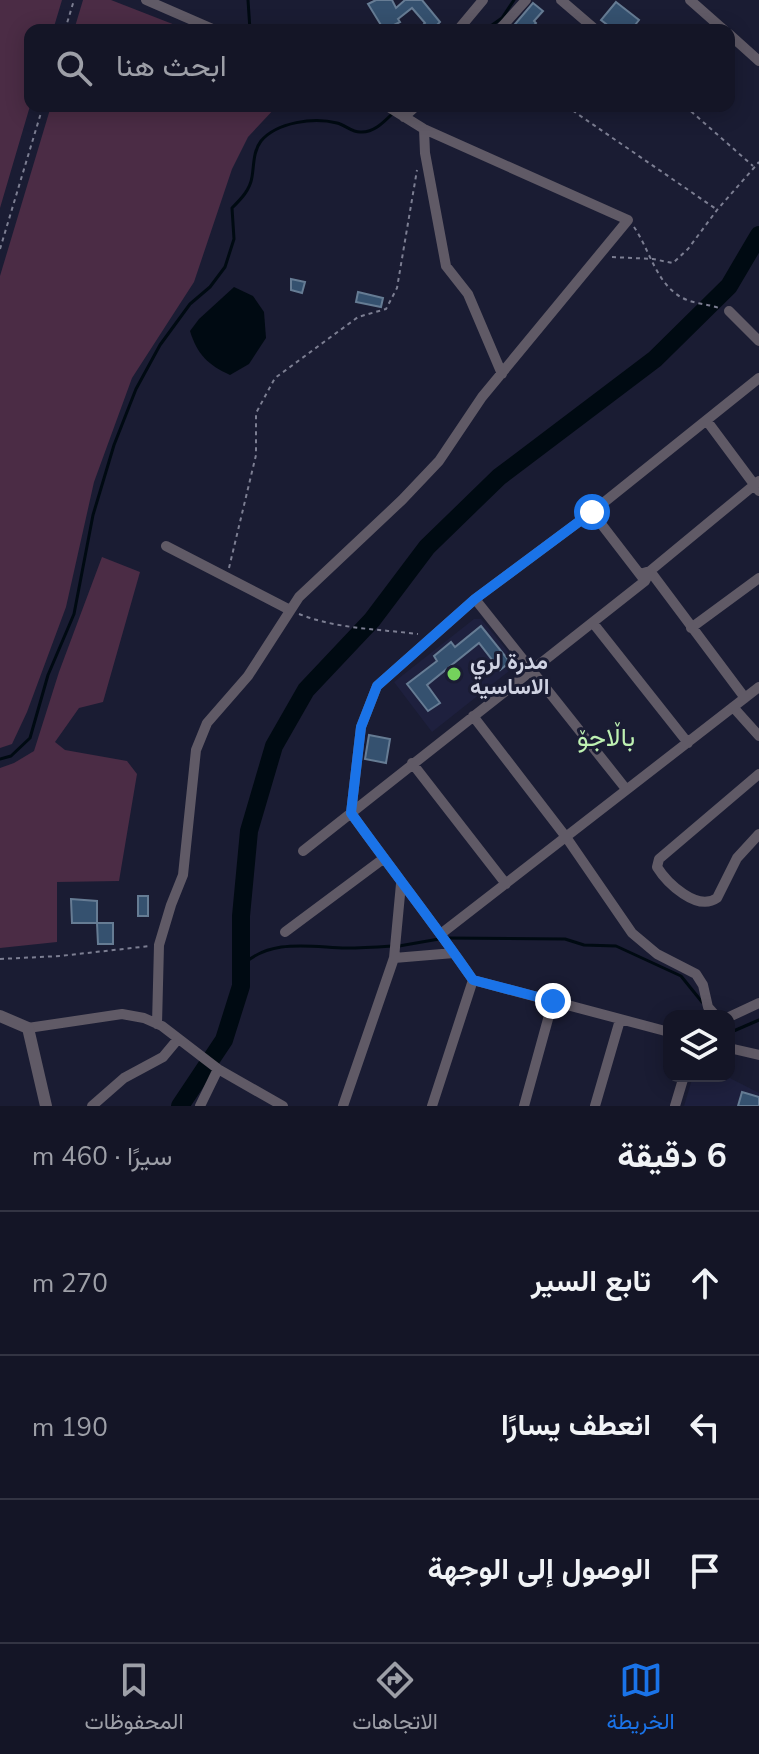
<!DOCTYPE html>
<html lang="ar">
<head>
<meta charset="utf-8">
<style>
  :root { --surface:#141526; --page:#1d1e2e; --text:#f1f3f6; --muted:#9d9fa7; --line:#333443; --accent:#1a73e8 }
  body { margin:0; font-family:"Nunito Sans",Vazirmatn,sans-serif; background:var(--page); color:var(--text); direction:rtl }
  .controls { position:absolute; right:24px; bottom:24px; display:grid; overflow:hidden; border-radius:16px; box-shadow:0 4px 20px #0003 }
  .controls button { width:72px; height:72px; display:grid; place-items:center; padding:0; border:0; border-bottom:2px solid var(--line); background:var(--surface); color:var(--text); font:40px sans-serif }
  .stop { position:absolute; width:24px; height:24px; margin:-18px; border:6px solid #1a73e8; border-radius:50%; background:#fff }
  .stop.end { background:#1a73e8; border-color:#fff; box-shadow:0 2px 8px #0008 }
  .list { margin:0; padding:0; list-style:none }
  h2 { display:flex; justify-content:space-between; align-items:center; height:104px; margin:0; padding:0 32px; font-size:34px }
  h2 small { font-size:26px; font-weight:400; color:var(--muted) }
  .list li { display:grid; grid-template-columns:52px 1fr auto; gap:24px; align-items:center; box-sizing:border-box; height:144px; padding:0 32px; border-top:2px solid var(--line) }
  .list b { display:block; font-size:30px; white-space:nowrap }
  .list em { font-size:26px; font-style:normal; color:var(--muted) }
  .icon { flex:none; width:44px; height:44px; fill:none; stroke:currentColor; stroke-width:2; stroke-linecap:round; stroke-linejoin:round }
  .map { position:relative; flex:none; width:759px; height:1106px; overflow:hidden; direction:ltr }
  .search { position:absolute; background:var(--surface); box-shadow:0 4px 20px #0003; left:24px; right:24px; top:24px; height:88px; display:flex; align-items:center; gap:20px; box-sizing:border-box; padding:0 28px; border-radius:16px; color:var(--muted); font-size:30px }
  .sheet { height:536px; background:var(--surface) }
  nav { display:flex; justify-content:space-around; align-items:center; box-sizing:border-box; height:112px; border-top:2px solid var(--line); background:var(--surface); font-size:22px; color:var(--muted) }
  nav a { display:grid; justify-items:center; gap:4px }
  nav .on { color:var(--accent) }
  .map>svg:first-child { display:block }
  .built { fill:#1e203e }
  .green { fill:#4b2c45 }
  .water { fill:#000a12 }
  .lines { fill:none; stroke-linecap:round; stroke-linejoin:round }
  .stream { stroke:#000a12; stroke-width:3 }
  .river { stroke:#000a12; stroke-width:18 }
  .building { fill:#35516f; stroke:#667c94; stroke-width:2 }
  .path { stroke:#7c7e92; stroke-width:2; stroke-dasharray:4 4; stroke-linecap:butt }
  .minor { stroke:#605a66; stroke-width:10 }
  .tertiary { stroke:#605a66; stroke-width:12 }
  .route { stroke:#1a73e8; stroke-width:10 }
  .poi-dot { fill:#74d25c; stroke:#1a1c33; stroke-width:3 }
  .labels { text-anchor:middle; stroke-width:6; stroke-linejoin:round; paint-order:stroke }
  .poi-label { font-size:22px; font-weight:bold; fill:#cfd2e2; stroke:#1a1c33; text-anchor:start }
  .quarter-label { font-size:26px; fill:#bef1b2; stroke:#1a1c33 }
</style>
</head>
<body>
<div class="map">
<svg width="759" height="1106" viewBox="0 0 759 1106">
  <rect width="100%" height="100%" fill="#1a1c33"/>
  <path class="built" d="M 474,619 L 481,619 L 515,660 L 514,667 L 432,732 L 394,682 Z
    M 693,1076 L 726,1076 L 759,1093 L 759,1106 L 684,1106 Z"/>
  <path class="green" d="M 0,0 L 62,0 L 53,30 L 30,30 L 30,106 L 0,208 Z
    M 83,0 L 111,0 L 188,30 L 74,30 Z
    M 51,106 L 277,106 L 248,137 L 232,169 L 194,282 L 132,378 L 94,482 L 66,607 L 27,712 L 12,744 L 0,748 L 0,276 Z
    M 102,557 L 140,572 L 103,702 L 79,708 L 55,742 L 65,750 L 127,761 L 137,774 L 119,881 L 57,882 L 57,942 L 0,948 L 0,768 L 14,763 L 34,751 L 59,672 Z"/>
  <path class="water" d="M 234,287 L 253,296 L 264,312 L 266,338 L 249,364 L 230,375 C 208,365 197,354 190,331 L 199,319 Z"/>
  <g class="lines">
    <path class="stream" d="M 248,0 L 250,30
      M 485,30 L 502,18 L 514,0
      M 0,759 L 11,756 L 30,738 L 48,675 L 74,614 L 93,515 L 114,445 L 136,389 L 160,345 L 190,304 L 210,287 L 225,267 L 234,239 L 232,208 C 241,199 250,190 252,177 C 254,166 253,151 261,141 C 277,122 314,117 337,123 C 345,125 352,132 360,132 C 373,133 383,123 392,114
      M 446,938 L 565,939 L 584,945 L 616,946 L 681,976 L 702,1002
      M 399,946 L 439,939
      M 241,966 C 271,938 309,947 346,948 C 361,948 377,947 392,946
      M 729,1033 L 759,1020"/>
    <path class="river" d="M 180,1106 L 224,1040 L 241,986 L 241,916 L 249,831 L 274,746 L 306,690 L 372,620 L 427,547 L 499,477 L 655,359 L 729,286 L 759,235"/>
  </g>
  <path class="building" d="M 376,0 L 392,0 L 396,8 L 405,0 L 422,0 L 440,22 L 432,30 L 418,30 L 425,23 L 412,8 L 398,19 L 400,22 L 384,30 L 368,4 Z
    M 616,2 L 639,20 L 631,30 L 614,30 L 601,20 Z
    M 533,3 L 543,11 L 534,21 L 536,23 L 530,30 L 510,30 Z
    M 291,279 L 305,282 L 302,293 L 291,290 Z
    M 358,292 L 383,298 L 381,307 L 356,302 Z
    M 481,626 L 510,662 L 500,670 L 479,643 L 427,685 L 440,703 L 428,711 L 407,684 L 437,661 L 434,656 L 451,642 L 455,647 Z
    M 369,735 L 390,739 L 386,763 L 365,759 Z
    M 138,896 L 148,896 L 148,916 L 138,916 Z
    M 71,899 L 97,901 L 97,923 L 72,923 Z
    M 97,923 L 113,923 L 113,944 L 98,944 Z
    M 742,1092 L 759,1097 L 759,1106 L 738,1106 Z"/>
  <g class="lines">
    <path class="path" d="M 65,30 L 74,0
      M 566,106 L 716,209
      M 685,106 L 753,166
      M 634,227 C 651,252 657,288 687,300 C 697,304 708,304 719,308
      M 0,249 L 43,106
      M 612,257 L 653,259 L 673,263 L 688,249 L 717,210 L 759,162
      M 229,568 L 256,455 L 256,413 L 275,378 L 358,317 L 386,309 L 397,288 L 417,170
      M 299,614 C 337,629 378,629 418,634
      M 0,959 L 60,956 L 150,946"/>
    <path class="minor" d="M 146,0 L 215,30
      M 561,0 L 596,30
      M 690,0 L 724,30
      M 458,30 L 483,0
      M 499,30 L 526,0
      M 729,34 L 759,61
      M 404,117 L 416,106
      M 424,129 L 425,153 L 446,266 L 468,294 L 502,374
      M 729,311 L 759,341
      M 707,421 L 759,491
      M 592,512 L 642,577
      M 166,546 L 290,610
      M 640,574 L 650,571 L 745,698
      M 475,599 L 626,789
      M 593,623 L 688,743
      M 691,628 L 759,578
      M 733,707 L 759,736
      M 473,716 L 566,837 L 632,933 L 657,954 L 696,974 L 703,985 L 708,1007 L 716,1016
      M 412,763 L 506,884
      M 759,774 L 659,859 L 657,867 C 667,883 697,912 717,898 L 737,858 L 759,834
      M 303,851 L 645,581 L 650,571 L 759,481
      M 285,932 L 383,859
      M 442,933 L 759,687
      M 394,958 L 454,953
      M 729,1017 L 759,1003
      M 157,1024 L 159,945 L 171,905 L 183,875 L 196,750 L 207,723 L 248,676 L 299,597 L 402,500 L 439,461 L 482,397 L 628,220 L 424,129 L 387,106
      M 28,1028 L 122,1014 L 144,1018 L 162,1026 L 218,1069 L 283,1106
      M 669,1032 L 473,980 C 434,923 391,869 351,813 L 361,727 L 377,686 L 475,599 L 592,512 L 759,378
      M 729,1048 L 759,1055
      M 92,1106 L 124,1078 L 163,1057 L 178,1039
      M 200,1106 L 218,1069
      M 343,1106 L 394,958 L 401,884
      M 432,1106 L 473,980
      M 524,1106 L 553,1001
      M 595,1106 L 620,1020
      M 675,1106 L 684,1076"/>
    <path class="tertiary" d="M 0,1016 L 28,1028 L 46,1106"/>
  </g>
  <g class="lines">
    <path class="route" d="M 553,1001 L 473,980 C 434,923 391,869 351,813 L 361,727 L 377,686 L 475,599 L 592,512"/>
  </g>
  <circle class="poi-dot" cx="454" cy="674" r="8"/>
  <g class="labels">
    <g class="poi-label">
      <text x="470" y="669">مدرة لري<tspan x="470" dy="25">الاساسیه</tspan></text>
    </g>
    <g class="quarter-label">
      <text x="606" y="746">باڵاجۆ</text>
    </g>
  </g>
</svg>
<div class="controls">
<button><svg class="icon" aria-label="layers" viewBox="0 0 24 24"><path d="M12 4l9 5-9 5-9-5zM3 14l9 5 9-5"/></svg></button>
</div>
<div class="stop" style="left:592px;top:512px"></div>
<div class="stop end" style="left:553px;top:1001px"></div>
<div class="search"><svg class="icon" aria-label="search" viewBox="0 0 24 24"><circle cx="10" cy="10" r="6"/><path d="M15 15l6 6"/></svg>ابحث هنا</div>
</div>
<section class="sheet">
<h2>6 دقيقة<small>سيرًا · 460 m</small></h2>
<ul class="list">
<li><svg class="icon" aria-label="ahead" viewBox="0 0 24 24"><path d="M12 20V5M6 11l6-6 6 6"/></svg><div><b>تابع السير</b></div><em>270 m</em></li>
<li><svg class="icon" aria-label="left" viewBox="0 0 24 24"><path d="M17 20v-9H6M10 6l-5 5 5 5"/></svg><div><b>انعطف يسارًا</b></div><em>190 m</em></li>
<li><svg class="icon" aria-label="arrive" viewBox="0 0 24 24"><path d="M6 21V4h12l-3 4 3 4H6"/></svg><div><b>الوصول إلى الوجهة</b></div></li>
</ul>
</section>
<nav>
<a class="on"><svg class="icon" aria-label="map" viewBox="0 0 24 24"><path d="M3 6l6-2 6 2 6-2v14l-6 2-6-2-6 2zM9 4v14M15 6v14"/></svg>الخريطة</a>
<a><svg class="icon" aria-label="directions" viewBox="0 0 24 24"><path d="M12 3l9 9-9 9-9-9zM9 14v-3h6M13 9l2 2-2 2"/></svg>الاتجاهات</a>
<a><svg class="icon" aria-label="saved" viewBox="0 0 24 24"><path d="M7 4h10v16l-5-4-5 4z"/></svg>المحفوظات</a>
</nav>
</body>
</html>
